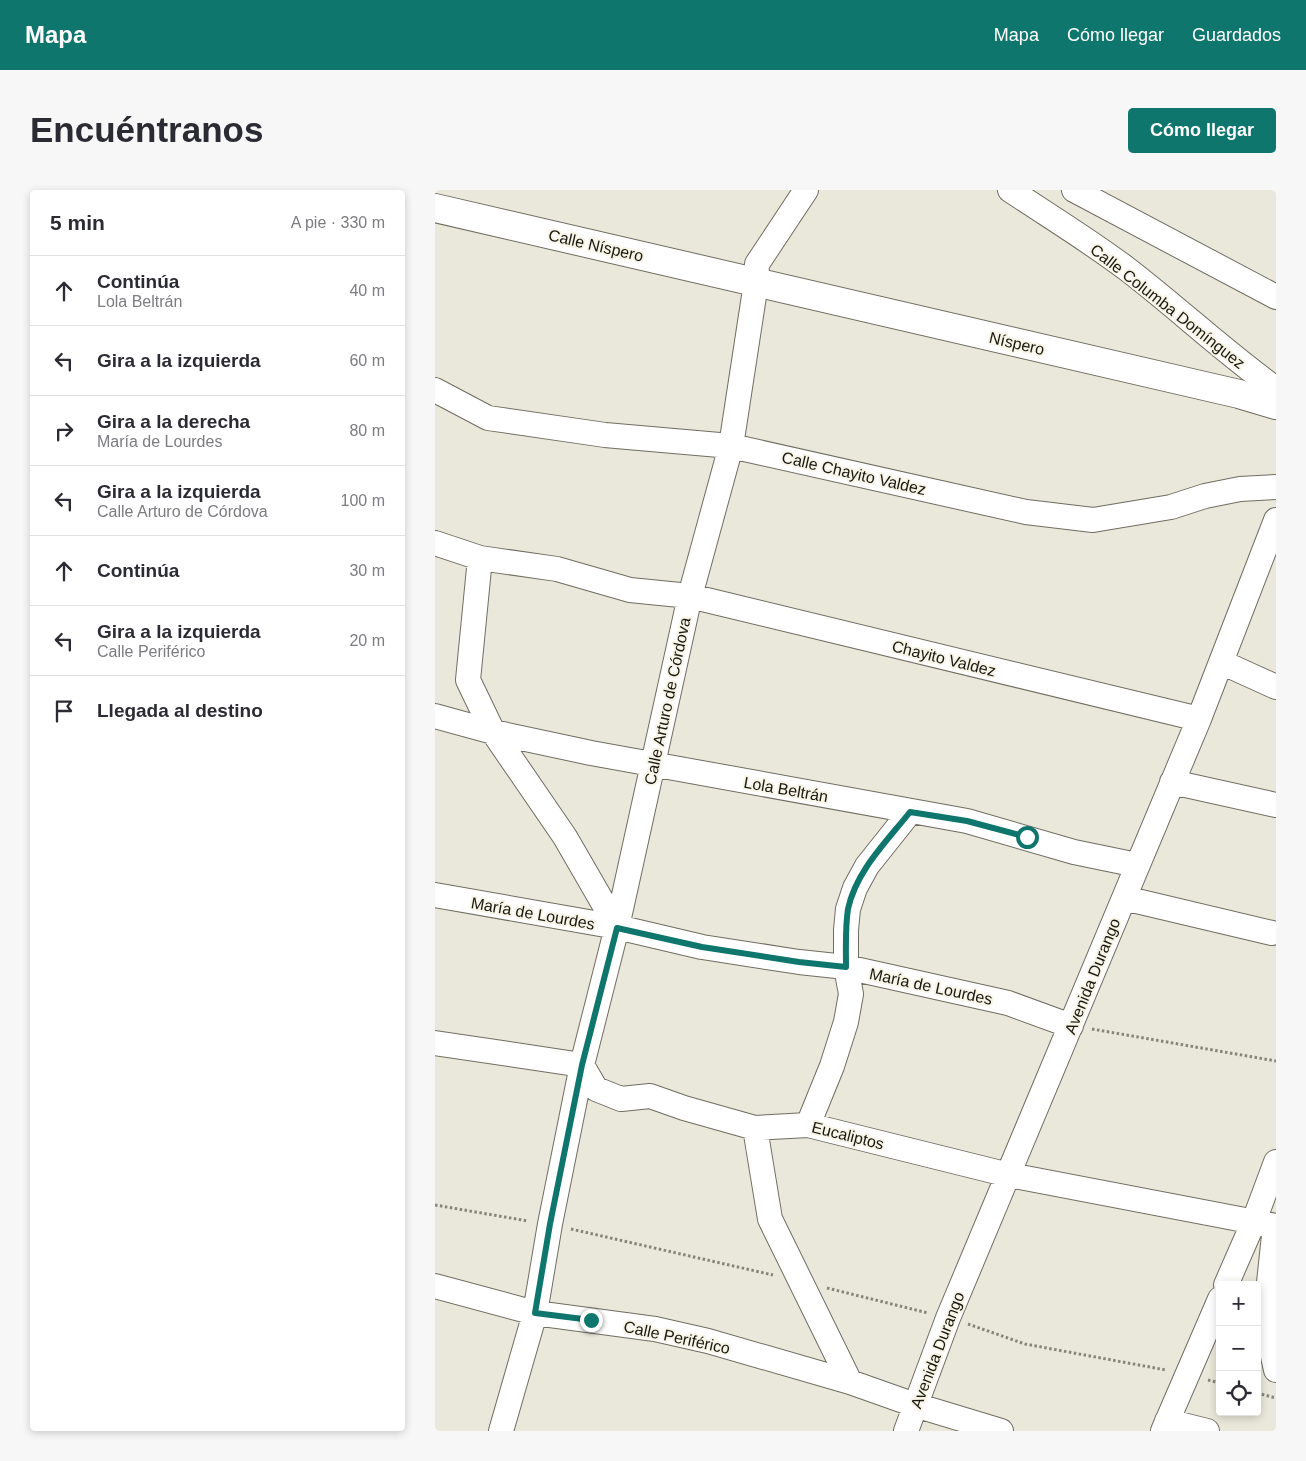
<!DOCTYPE html>
<html lang="es">
<head>
<meta charset="utf-8">
<style>
  :root { --surface:#fff; --page:#f7f7f7; --text:#2b2b33; --muted:#7c7c81; --line:#e1e1e2; --accent:#0f766e }
  body { margin:0; font-family:Helvetica,sans-serif; background:var(--page); color:var(--text) }
  .controls { position:absolute; right:15px; bottom:15px; display:grid; overflow:hidden; border-radius:5px; box-shadow:0 2px 8px #0003 }
  .controls button { width:45px; height:45px; display:grid; place-items:center; padding:0; border:0; border-bottom:1px solid var(--line); background:var(--surface); color:var(--text); font:25px sans-serif }
  .stop { position:absolute; width:15px; height:15px; margin:-11px; border:4px solid #0f766e; border-radius:50%; background:#fff }
  .stop.end { background:#0f766e; border-color:#fff; box-shadow:0 1px 5px #0008 }
  .list { margin:0; padding:0; list-style:none }
  h2 { display:flex; justify-content:space-between; align-items:center; height:65px; margin:0; padding:0 20px; font-size:21px }
  h2 small { font-size:16px; font-weight:400; color:var(--muted) }
  .list li { display:grid; grid-template-columns:32px 1fr auto; gap:15px; align-items:center; box-sizing:border-box; height:70px; padding:0 20px; border-top:1px solid var(--line) }
  .list b { display:block; font-size:19px; white-space:nowrap }
  .list p { margin:0; font-size:16px; white-space:nowrap; color:var(--muted) }
  .list em { font-size:16px; font-style:normal; color:var(--muted) }
  .icon { flex:none; width:28px; height:28px; fill:none; stroke:currentColor; stroke-width:2; stroke-linecap:round; stroke-linejoin:round }
  .map { position:relative; flex:none; width:841px; height:1241px; overflow:hidden; border-radius:5px }
  header { display:flex; align-items:center; gap:30px; box-sizing:border-box; height:70px; padding:0 25px; background:var(--accent); color:#fff }
  header strong { font-size:24px }
  nav { display:flex; gap:28px; margin-inline-start:auto; font-size:18px }
  .intro { display:flex; align-items:center; justify-content:space-between; box-sizing:border-box; height:120px; padding:0 30px }
  h1 { margin:0; font-size:35px }
  .button { padding:12px 22px; border-radius:5px; background:var(--accent); color:#fff; font-size:18px; font-weight:700 }
  main { display:flex; gap:30px; padding:0 30px }
  aside { flex:1; background:var(--surface); border-radius:5px; box-shadow:0 2px 8px #0003 }
  .map>svg:first-child { display:block }
  .lines { fill:none; stroke-linecap:round; stroke-linejoin:round }
  .minor-casing { stroke:#706d61; stroke-width:26 }
  .tertiary-casing { stroke:#706d61; stroke-width:30 }
  .path { stroke:#86857b; stroke-width:3; stroke-dasharray:2.5 2.5; stroke-linecap:butt }
  .minor { stroke:#fff; stroke-width:24 }
  .tertiary { stroke:#fff; stroke-width:28 }
  .route { stroke:#0f766e; stroke-width:6 }
  .labels { text-anchor:middle; stroke-width:4; stroke-linejoin:round; paint-order:stroke }
  .street-label { font-size:16px; fill:#181813; stroke:#f8f5e7 }
</style>
</head>
<body>
<header>
<strong>Mapa</strong>
<nav><a>Mapa</a><a>Cómo llegar</a><a>Guardados</a></nav>
</header>
<div class="intro"><h1>Encuéntranos</h1><a class="button">Cómo llegar</a></div>
<main>
<aside>
<h2>5 min<small>A pie · 330 m</small></h2>
<ul class="list">
<li><svg class="icon" aria-label="ahead" viewBox="0 0 24 24"><path d="M12 20V5M6 11l6-6 6 6"/></svg><div><b>Continúa</b><p>Lola Beltrán</p></div><em>40 m</em></li>
<li><svg class="icon" aria-label="left" viewBox="0 0 24 24"><path d="M17 20v-9H6M10 6l-5 5 5 5"/></svg><div><b>Gira a la izquierda</b></div><em>60 m</em></li>
<li><svg class="icon" aria-label="right" viewBox="0 0 24 24"><path d="M7 20v-9h11M14 6l5 5-5 5"/></svg><div><b>Gira a la derecha</b><p>María de Lourdes</p></div><em>80 m</em></li>
<li><svg class="icon" aria-label="left" viewBox="0 0 24 24"><path d="M17 20v-9H6M10 6l-5 5 5 5"/></svg><div><b>Gira a la izquierda</b><p>Calle Arturo de Córdova</p></div><em>100 m</em></li>
<li><svg class="icon" aria-label="ahead" viewBox="0 0 24 24"><path d="M12 20V5M6 11l6-6 6 6"/></svg><div><b>Continúa</b></div><em>30 m</em></li>
<li><svg class="icon" aria-label="left" viewBox="0 0 24 24"><path d="M17 20v-9H6M10 6l-5 5 5 5"/></svg><div><b>Gira a la izquierda</b><p>Calle Periférico</p></div><em>20 m</em></li>
<li><svg class="icon" aria-label="arrive" viewBox="0 0 24 24"><path d="M6 21V4h12l-3 4 3 4H6"/></svg><div><b>Llegada al destino</b></div></li>
</ul>
</aside>
<div class="map">
<svg width="841" height="1241" viewBox="0 0 841 1241">
  <rect width="100%" height="100%" fill="#eae8da"/>
  <g class="lines">
    <g class="minor-casing">
      <path id="minor" d="M 575,0 C 614,26 655,51 692,79 C 743,118 789,162 841,199
        M 639,0 L 841,107
        M 0,200 L 53,228 L 170,245 L 296,256 L 591,322 L 658,330 L 736,317 L 770,306 L 805,299 L 841,297
        M 0,353 L 45,368 L 122,379 L 195,400 L 255,406 L 764,529
        M 45,368 L 33,490 L 58,542 L 130,647 L 182,737
        M 786,472 L 841,497
        M 0,526 L 58,542 L 156,563 L 532,631 L 639,662 L 702,675
        M 737,592 L 841,615
        M 0,705 L 182,737 L 267,757 L 364,772 L 411,777 L 573,813 L 636,836
        M 689,708 L 837,743
        M 0,853 L 147,875 L 161,899 L 186,909 L 215,906 L 249,918 L 320,938 L 373,935 L 574,985 L 841,1036
        M 373,935 L 397,876 L 411,832 L 416,804 L 411,777 L 411,740 L 413,719 L 420,698 L 432,676 L 475,622
        M 320,938 L 335,1029 L 415,1192
        M 840,1036 L 830,1130 L 841,1180
        M 791,1095 L 819,1031 L 841,972
        M 0,1096 L 100,1123 L 220,1139 L 273,1151 L 415,1192 L 480,1215 L 566,1241
        M 732,1231 L 772,1241
        M 66,1241 L 100,1123 L 115,1034 L 147,875 L 182,737 L 255,406 L 296,256 L 321,93 L 322,74 L 371,0
        M 471,1241 L 513,1128 L 764,529 L 841,330
        M 728,1241 L 785,1109"/>
    </g>
    <g class="tertiary-casing">
      <path id="tertiary" d="M 0,18 L 804,204 L 841,215"/>
    </g>
    <path class="path" d="M 657,839 L 841,871
      M 0,1015 L 93,1031
      M 136,1039 L 338,1085
      M 392,1098 L 493,1123
      M 533,1134 L 590,1154 L 731,1180
      M 773,1190 L 785,1193
      M 822,1203 L 841,1208"/>
    <use href="#minor" class="minor"/>
    <use href="#tertiary" class="tertiary"/>
  </g>
  <g class="lines">
    <path class="route" d="M 156,1130 L 100,1123 L 115,1034 L 147,875 L 182,738 L 267,757 L 364,772 L 411,777 C 411,758 410,738 413,719 C 421,681 452,651 475,622 L 532,631 L 592,647"/>
  </g>
  <g class="labels">
    <g class="street-label">
      <text transform="translate(161 55) rotate(13)" y="6">Calle Níspero</text>
      <text transform="translate(733 116) rotate(38)" y="6">Calle Columba Domínguez</text>
      <text transform="translate(582 153) rotate(13)" y="6">Níspero</text>
      <text transform="translate(419 283) rotate(13)" y="6">Calle Chayito Valdez</text>
      <text transform="translate(509 468) rotate(14)" y="6">Chayito Valdez</text>
      <text transform="translate(232 511) rotate(-78)" y="6">Calle Arturo de Córdova</text>
      <text transform="translate(351 599) rotate(10)" y="6">Lola Beltrán</text>
      <text transform="translate(98 723) rotate(10)" y="6">María de Lourdes</text>
      <text transform="translate(657 786) rotate(-68)" y="6">Avenida Durango</text>
      <text transform="translate(496 796) rotate(12)" y="6">María de Lourdes</text>
      <text transform="translate(413 945) rotate(14)" y="6">Eucaliptos</text>
      <text transform="translate(242 1147) rotate(12)" y="6">Calle Periférico</text>
      <text transform="translate(502 1160) rotate(-69)" y="6">Avenida Durango</text>
    </g>
  </g>
</svg>
<div class="controls">
<button>+</button>
<button>−</button>
<button><svg class="icon" aria-label="locate" viewBox="0 0 24 24"><circle cx="12" cy="12" r="6"/><path d="M12 2v4M12 18v4M2 12h4M18 12h4"/></svg></button>
</div>
<div class="stop" style="left:592px;top:647px"></div>
<div class="stop end" style="left:156px;top:1130px"></div>
</div>
</main>
</body>
</html>
